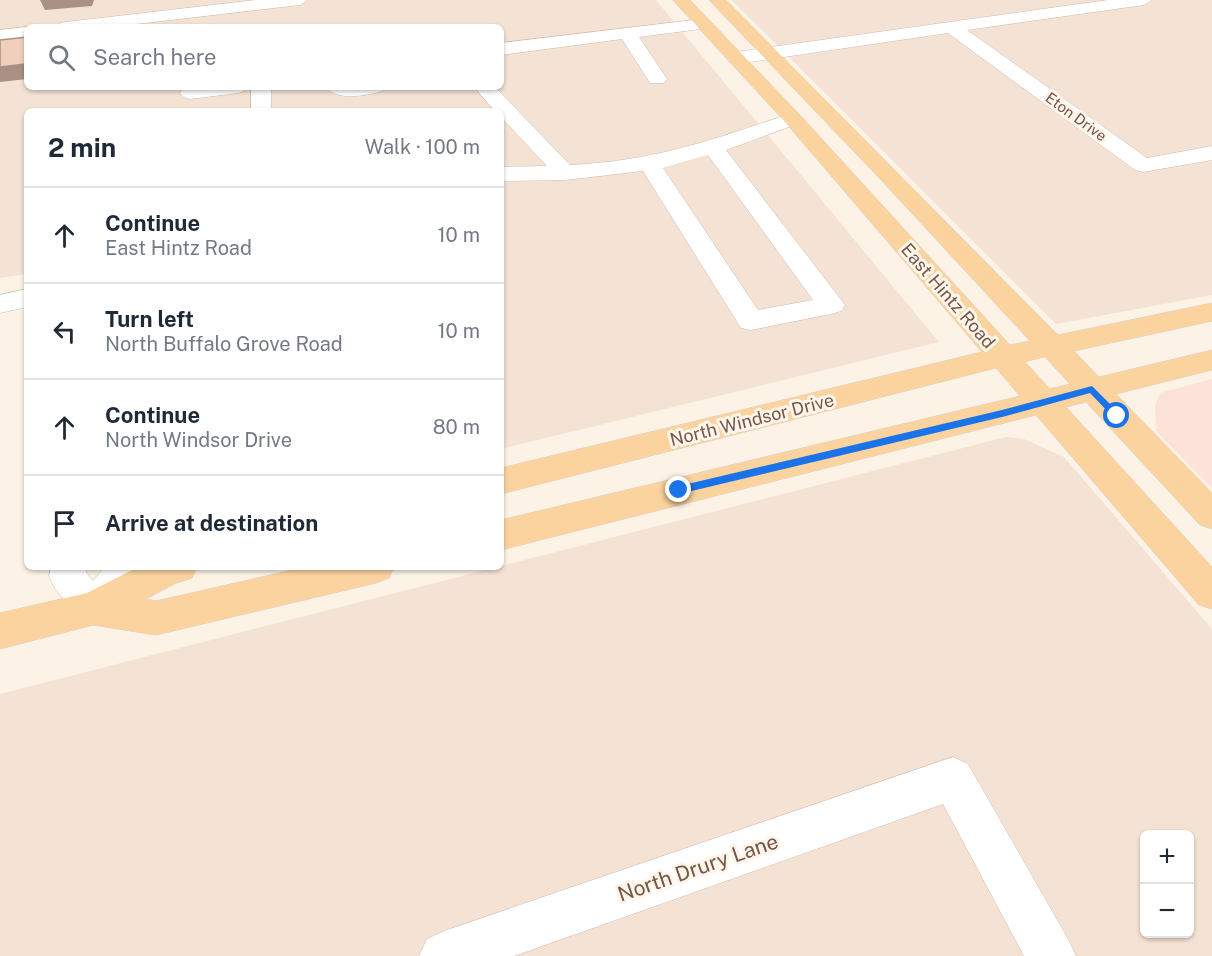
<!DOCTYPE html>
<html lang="en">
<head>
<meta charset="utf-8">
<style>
  :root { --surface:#fff; --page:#f6f6f7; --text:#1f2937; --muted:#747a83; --line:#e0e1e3 }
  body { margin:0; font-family:"Public Sans",sans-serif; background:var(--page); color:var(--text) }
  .controls { position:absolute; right:18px; bottom:18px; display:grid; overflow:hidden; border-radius:9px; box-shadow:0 2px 4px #0004 }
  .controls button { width:54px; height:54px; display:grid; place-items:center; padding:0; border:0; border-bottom:2px solid var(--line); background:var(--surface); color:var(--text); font:30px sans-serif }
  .stop { position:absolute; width:18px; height:18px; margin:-14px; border:4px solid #1a73e8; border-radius:50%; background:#fff }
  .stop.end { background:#1a73e8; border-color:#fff; box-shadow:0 2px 6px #0008 }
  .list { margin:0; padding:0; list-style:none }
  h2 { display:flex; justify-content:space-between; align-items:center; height:78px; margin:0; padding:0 24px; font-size:26px }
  h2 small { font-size:20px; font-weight:400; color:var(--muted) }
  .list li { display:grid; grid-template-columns:39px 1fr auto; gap:18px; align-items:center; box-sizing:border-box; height:96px; padding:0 24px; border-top:2px solid var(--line) }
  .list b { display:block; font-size:22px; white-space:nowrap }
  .list p { margin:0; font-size:20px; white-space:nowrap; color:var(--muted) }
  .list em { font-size:20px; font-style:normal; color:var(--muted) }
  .icon { flex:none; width:33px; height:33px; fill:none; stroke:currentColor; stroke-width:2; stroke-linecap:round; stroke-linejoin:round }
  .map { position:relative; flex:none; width:1212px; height:956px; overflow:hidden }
  .search { position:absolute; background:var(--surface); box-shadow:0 2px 4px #0004; left:24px; top:24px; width:480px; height:66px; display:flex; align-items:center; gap:15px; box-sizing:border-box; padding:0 21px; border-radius:9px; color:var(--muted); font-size:22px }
  .panel { position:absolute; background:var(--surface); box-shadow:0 2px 4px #0004; left:24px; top:108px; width:480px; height:462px; border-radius:9px }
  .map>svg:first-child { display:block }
  .residential { fill:#f4e3d4; fill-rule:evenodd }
  .commercial { fill:#fce2d9 }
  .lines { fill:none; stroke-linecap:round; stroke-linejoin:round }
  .minor-casing { stroke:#d0bbae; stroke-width:1 }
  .major-casing { stroke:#d8d0cc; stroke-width:1 }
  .minor { fill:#fff; fill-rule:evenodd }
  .major { fill:#fad39e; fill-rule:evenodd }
  .shaded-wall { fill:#a99184 }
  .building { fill:#f1cfbd; stroke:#a99184; stroke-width:1.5 }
  .route { fill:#1a73e8 }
  .labels { text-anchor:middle; stroke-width:6; stroke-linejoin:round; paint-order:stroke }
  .far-street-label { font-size:15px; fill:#75574a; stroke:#fff6eb }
  .street-label { font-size:18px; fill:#75574a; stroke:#fff6eb }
  .near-street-label { font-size:21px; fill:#75574a; stroke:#fff6eb }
</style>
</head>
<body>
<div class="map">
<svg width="1212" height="956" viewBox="0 0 1212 956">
  <rect width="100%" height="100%" fill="#fcf2e5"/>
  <path class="residential" d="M 0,0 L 656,0 L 939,342 L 501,449 L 501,111 L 27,111 L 27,274 L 0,278 ZM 27,27 L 501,27 L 501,87 L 27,87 Z
    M 732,0 L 1212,0 L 1212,295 L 1056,324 Z
    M 1006,437 L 1024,439 L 1064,457 L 1212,629 L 1212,956 L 0,956 L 0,694 ZM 1144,834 L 1190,834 L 1190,934 L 1144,934 Z"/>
  <path class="commercial" d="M 1212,379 L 1212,488 L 1156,431 L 1155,406 L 1160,393 Z"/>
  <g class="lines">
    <g class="minor-casing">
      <path id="minor" d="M 256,0 L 308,0 L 300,5 L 111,27 L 57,27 L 60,23 L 66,22 Z
        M 1108,0 L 1152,0 L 1144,5 L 967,30 L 1147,158 L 1212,146 L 1212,160 L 1143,172 L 1135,170 L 948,33 L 736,64 L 729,62 L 727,58 L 729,54 L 736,52 Z
        M 702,19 L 708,20 L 711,24 L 708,28 L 639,37 L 667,79 L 664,83 L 650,83 L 622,39 L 501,55 L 501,43 Z
        M 27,27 L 27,37 L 0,40 L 0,30 Z
        M 190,87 L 248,87 L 245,91 L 238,93 L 190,99 L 183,97 L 180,93 L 183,89 Z
        M 251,87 L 271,87 L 271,111 L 251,111 Z
        M 326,87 L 386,87 L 383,91 C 368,95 337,102 326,87 Z
        M 474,87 L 495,87 L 570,165 C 652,161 710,141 786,115 L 793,113 L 800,115 L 803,119 L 800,123 L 726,150 L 845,305 L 841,311 L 831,314 L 751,330 L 741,328 L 643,171 L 565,180 L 501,181 L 501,167 L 547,166 L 501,117 L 501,111 L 495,111 ZM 708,155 L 813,300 L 758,310 L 663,168 Z
        M 27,289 L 27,307 L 0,313 L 0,295 Z
        M 51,567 L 87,567 L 86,572 L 93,581 L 105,567 L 146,567 L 141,578 L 106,620 L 93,625 L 80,620 L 54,587 L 49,576 Z
        M 953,757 L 968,764 L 1068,939 L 1076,956 L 1024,956 L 943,804 L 514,956 L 419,956 L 427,939 L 444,931 Z"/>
    </g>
    <g class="major-casing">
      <path id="major" d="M 673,0 L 690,0 L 800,115 L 1010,345 L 1030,341 L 883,182 L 709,0 L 726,0 L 1058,335 L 1212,303 L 1212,321 L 1074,351 L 1099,377 L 1212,350 L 1212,370 L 1116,394 L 1212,493 L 1212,529 L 1200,525 L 1086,402 L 1066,407 L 1212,567 L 1212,609 L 1199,605 L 1036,415 L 501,550 L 501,520 L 1020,396 L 996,368 L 501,494 L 501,468 L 982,352 L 786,123 ZM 1045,357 L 1070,384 L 1050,389 L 1025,362 Z
        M 138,567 L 197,567 L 192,578 L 174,584 L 146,599 L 156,601 L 306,567 L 394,567 L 389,578 L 376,583 L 156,635 L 93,625 L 0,649 L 0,613 L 87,593 Z"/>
    </g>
    <use href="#minor" class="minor"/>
    <use href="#major" class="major"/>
  </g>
  <path class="shaded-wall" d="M 40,0 L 94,0 L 92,6 L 45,10 Z
    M 27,59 L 27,79 L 0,82 L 0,67 Z"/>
  <path class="building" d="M 27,37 L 27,59 L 25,64 L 0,67 L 0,40 Z"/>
  <path class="route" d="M 1092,386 L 1120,414 L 1120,418 L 1114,418 L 1090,393 L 1002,417 L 679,494 L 674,490 L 679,486 L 1002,410 Z"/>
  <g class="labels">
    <g class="far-street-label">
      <text transform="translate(1076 117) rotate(36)" y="5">Eton Drive</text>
    </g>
    <g class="street-label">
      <text transform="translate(948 296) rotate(49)" y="6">East Hintz Road</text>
      <text transform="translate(752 420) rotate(-14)" y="6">North Windsor Drive</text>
    </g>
    <g class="near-street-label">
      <text transform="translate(698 868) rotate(-19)" y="7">North Drury Lane</text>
    </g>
  </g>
</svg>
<div class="controls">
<button>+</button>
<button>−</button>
</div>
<div class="stop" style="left:1117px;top:416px"></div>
<div class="stop end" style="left:679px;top:490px"></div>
<div class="search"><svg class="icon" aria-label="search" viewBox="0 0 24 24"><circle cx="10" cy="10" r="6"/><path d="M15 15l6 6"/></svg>Search here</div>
<section class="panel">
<h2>2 min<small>Walk · 100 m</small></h2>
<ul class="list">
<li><svg class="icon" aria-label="ahead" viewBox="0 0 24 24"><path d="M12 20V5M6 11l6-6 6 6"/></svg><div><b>Continue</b><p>East Hintz Road</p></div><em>10 m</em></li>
<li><svg class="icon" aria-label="left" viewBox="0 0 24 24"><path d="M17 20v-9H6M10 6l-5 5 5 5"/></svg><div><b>Turn left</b><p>North Buffalo Grove Road</p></div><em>10 m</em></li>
<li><svg class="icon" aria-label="ahead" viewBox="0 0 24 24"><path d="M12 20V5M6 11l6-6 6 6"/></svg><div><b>Continue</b><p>North Windsor Drive</p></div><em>80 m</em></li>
<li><svg class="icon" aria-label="arrive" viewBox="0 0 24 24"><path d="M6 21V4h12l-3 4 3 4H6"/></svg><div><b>Arrive at destination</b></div></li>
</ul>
</section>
</div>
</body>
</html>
